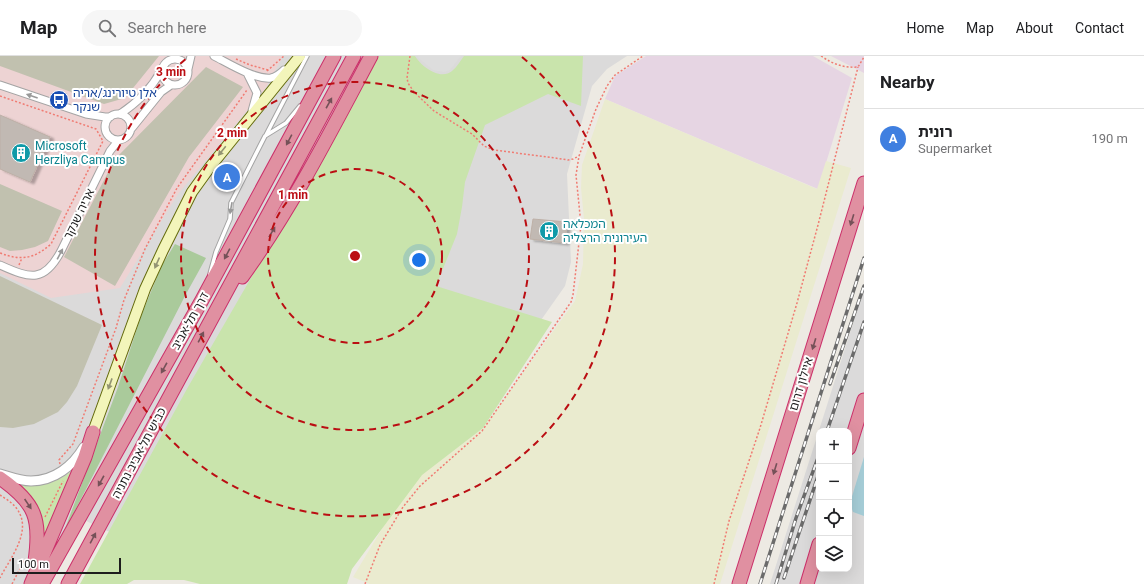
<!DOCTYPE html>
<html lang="en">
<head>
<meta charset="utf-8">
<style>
  :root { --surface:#fff; --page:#f6f6f6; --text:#202124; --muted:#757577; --line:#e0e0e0; --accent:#bb0e13 }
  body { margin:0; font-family:Roboto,"Noto Sans Hebrew",sans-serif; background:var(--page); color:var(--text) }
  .controls { position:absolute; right:12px; bottom:12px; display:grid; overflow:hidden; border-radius:8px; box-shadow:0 4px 16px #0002 }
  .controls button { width:36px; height:36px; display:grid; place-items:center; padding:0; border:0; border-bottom:1px solid var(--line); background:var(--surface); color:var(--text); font:20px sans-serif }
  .scale { position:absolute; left:12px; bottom:10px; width:109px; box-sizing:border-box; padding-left:4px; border:2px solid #1d1d1d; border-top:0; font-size:11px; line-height:14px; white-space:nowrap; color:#1d1d1d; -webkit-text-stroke:3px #fff; paint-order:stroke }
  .you { position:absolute; left:419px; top:204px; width:14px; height:14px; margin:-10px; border:3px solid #fff; border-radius:50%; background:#1a73e8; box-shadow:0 0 0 6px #1a73e833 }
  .badge { display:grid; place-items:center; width:26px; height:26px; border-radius:50%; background:var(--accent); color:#fff; font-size:13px; font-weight:700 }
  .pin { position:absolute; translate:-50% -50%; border:2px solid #fff; box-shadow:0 1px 4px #0006 }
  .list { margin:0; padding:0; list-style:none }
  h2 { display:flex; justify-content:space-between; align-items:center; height:52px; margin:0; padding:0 16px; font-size:17px }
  h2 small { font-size:13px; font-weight:400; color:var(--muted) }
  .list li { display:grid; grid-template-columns:26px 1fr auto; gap:12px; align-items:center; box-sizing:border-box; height:60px; padding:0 16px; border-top:1px solid var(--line) }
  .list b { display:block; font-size:15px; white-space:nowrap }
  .list p { margin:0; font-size:13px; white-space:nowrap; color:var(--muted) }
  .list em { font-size:13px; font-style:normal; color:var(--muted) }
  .icon { flex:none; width:22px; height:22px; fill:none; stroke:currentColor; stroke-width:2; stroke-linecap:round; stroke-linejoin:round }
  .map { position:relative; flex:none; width:864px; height:528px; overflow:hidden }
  header { display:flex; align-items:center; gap:24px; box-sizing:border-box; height:56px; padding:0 20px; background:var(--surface); border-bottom:1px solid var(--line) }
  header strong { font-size:19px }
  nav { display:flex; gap:22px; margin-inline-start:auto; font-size:14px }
  .search { width:280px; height:36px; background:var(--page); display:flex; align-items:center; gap:10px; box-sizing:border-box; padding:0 14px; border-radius:22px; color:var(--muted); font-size:15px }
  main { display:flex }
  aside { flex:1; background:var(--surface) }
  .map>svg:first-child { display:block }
  .residential { fill:#dbdada; fill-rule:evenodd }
  .commercial { fill:#edd3d3 }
  .industrial { fill:#e6d5e3 }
  .construction { fill:#c1c1af }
  .farmland { fill:#eaebcf }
  .grass { fill:#c9e4ac }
  .forest { fill:#aaca9b }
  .parking { fill:#ddd }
  .water { fill:#a6ced8 }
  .building { fill:#c1b9b3; stroke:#beb0a7; filter:url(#shadow) }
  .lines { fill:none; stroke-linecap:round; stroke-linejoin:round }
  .service-casing { stroke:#a4a4a4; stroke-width:5.5 }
  .minor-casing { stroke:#a4a4a4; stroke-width:9 }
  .tertiary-casing { stroke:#a4a4a4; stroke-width:11 }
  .secondary-casing { stroke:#646b0c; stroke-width:12 }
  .motorway-casing { stroke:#cb306a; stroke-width:15 }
  .path { stroke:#f07b72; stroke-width:1.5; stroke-dasharray:2 2; stroke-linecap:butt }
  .service { stroke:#fff; stroke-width:3.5 }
  .minor { stroke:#fff; stroke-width:7 }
  .tertiary { stroke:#fff; stroke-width:9 }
  .secondary { stroke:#f3f5ba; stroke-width:10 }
  .motorway { stroke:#e090a1; stroke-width:13 }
  .rail-casing { stroke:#6b6b6b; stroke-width:3.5 }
  .rail { stroke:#fff; stroke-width:2; stroke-dasharray:6; stroke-linecap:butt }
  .oneway { fill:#999 }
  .oneway2 { fill:#755158 }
  .oneway3 { fill:#939473 }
  .ring { fill:none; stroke:#bb0e13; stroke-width:2; stroke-dasharray:7 5 }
  .labels { text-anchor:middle; stroke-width:4; stroke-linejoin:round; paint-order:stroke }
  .transit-label { font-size:12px; fill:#164399; stroke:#fff; text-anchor:start }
  .culture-label { font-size:12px; fill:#0d838f; stroke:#fff; text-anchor:start }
  .street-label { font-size:12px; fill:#1d1d1d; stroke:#fff }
  .centre { fill:#bb0e13; stroke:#fff; stroke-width:2 }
  .ring-label { font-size:12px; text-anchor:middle; font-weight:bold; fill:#bb0e13; stroke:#fff; stroke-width:4; stroke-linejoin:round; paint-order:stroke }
</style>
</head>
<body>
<header>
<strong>Map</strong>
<div class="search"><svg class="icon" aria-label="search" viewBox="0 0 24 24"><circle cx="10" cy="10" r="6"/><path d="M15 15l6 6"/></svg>Search here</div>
<nav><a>Home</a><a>Map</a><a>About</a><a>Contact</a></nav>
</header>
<main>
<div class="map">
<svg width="864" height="528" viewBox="0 0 864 528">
  <defs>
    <filter id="shadow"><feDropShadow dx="4" dy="2" stdDeviation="1" flood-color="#0004"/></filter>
  </defs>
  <rect width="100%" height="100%" fill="#edeae3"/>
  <path class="residential" d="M 0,0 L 627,0 L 607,13 L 592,30 L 567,118 L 571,206 L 565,230 L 465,372 L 180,509 L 84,464 L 49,528 L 0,528 Z
    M 864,233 L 864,528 L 770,528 ZM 819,375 L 849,375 L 849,513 L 819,513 Z"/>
  <path class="commercial" d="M 0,0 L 283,0 L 265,33 L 178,138 L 120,232 L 51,242 L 0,217 Z"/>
  <path class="industrial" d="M 646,0 L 813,0 L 852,22 L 818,133 L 605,43 L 615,20 Z
    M 831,0 L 864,0 L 864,17 Z"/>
  <path class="construction" d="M 0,0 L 159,0 L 125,42 L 104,48 L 0,10 Z
    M 206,11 L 243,31 L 189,101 L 115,230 L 64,201 L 115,103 Z
    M 0,128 L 62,155 L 48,185 L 35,191 L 22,194 L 10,195 L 0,191 Z
    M 0,220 L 102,269 L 77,330 L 67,346 L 58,356 L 34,368 L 13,372 L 0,371 Z"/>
  <path class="farmland" d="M 605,43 L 817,133 L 826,105 L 851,112 L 720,528 L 370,528 L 353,521 L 409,428 L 483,372 L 575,245 L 583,208 L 584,163 L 581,132 L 582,109 Z"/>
  <path class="grass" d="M 379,0 L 415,0 C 421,10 440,25 452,15 C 457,11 460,5 464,0 L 583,0 L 581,50 L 548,38 L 485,69 L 465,126 L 462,151 L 457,178 L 436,230 L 552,266 L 483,372 L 422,419 L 352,513 L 347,528 L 200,528 L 184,524 L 134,524 L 127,528 L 80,528 L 188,331 Z
    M 75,412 L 42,494 C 44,478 45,458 34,445 C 28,438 19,432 13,426 C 38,431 55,430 75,412 Z"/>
  <path class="forest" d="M 175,188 L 206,202 L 186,238 L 63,478 L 118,331 L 141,260 L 162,209 Z"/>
  <path class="parking" d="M 420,0 L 461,0 L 450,14 L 444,16 L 433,14 L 417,1 Z"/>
  <path class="water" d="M 864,401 L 864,460 L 853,456 L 850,447 Z"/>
  <path class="building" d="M 0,59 L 50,81 L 30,126 L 0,113 Z
    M 533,163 L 567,166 L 565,187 L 530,183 Z"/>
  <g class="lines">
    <g class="service-casing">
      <path id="service" d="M 266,79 L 307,0
        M 210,218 L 216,196 L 230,163 L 231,147 L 265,80 L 286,67 L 300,50"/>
    </g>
    <g class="minor-casing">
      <path id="minor" d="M 214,0 C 228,7 255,24 271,22 C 276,21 281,17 284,14
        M162 16a13 13 0 1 1 26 0a13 13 0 1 1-26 0Z
        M 188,13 L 191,0
        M 247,17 L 257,37 L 252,55
        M 0,29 L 86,58 L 105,61 L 110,61
        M105 71a13 13 0 1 1 26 0a13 13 0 1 1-26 0Z
        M 120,58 C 137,47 152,31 161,15
        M 132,72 L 161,36 L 171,29
        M 0,209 C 31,223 45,227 62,193 L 110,95 L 118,85"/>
    </g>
    <g class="tertiary-casing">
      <path id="tertiary" d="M 0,418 C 10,421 20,425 31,425 C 54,425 73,410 84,391"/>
    </g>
    <g class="secondary-casing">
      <path id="secondary" d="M 93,376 L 145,233 L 163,194 L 192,136 L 210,111 L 300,0"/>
    </g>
    <g class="motorway-casing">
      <path id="motorway" d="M 242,221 C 292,152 331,75 371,0
        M 849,392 L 864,344
        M 0,422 C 36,447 41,463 35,505
        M 31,528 L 85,401 L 93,376
        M 42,528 L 202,244 L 334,0
        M 68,528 L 354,0
        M 739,528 L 864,127
        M 807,528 L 819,488"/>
    </g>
    <path class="path" d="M 410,0 L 407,22 L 408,27 L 414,36 L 434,55 L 472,78 L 484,90 L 494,94 L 555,102 L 568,104 L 573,103 L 579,100
      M 821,0 C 833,8 843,12 858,11 L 864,1
      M 236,3 L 250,9 L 268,14
      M 267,15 L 284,0
      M 0,40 L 96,73 L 103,85 L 51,188 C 34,203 21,205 0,197
      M 19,209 L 22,202
      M 60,408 L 59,404 L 73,388 L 116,272 L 124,244 L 145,193 L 177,132 L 247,34
      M 0,439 C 6,443 13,447 17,453 C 33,475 10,502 0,522
      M 45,461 L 63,425
      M 12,528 L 25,503
      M 365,528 L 380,489 L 403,451 L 420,430 L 482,375 L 571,246 L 573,239 L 581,169 L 576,119 L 579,100 L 596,53 L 607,30 L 615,19 L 643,0
      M 714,528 L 729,465 L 760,372 L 797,247 L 818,169 L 858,11"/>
    <use href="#service" class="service"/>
    <use href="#minor" class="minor"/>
    <use href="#tertiary" class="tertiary"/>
    <use href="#secondary" class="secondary"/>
    <use href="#motorway" class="motorway"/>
    <g class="rail-casing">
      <path id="rail" d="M 830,328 L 864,230
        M 827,375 L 864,266
        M 784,522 L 819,417
        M 760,528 L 864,202
        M 776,528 L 796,462 L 819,399"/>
    </g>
    <use href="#rail" class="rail"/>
  </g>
  <defs><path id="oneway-solid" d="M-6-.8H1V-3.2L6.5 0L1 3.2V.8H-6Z"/></defs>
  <g class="oneway">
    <use href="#oneway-solid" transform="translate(32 40) rotate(-161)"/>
    <use href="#oneway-solid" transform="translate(231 152) rotate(100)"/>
    <use href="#oneway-solid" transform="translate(60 198) rotate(-62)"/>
  </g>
  <g class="oneway2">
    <use href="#oneway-solid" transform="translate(329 47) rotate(-61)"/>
    <use href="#oneway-solid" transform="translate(289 84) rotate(118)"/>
    <use href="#oneway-solid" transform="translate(852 164) rotate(107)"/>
    <use href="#oneway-solid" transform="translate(272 176) rotate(-59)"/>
    <use href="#oneway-solid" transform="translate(227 198) rotate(118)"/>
    <use href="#oneway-solid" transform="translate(201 281) rotate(-62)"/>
    <use href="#oneway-solid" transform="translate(814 288) rotate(107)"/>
    <use href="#oneway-solid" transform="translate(164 312) rotate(119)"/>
    <use href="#oneway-solid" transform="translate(775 413) rotate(107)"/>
    <use href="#oneway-solid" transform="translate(101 425) rotate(119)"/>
    <use href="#oneway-solid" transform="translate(28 448) rotate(56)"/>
    <use href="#oneway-solid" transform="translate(93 482) rotate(-62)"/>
  </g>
  <g class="oneway3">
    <use href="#oneway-solid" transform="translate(222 95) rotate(129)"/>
    <use href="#oneway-solid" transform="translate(157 207) rotate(114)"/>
    <use href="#oneway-solid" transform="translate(110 328) rotate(110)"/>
  </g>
  <g class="ring">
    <circle cx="355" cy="200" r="87"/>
    <circle cx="355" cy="200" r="174"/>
    <path d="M522 1A260 260 0 1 1 188 1"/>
  </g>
  <defs>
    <g id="bus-disc" transform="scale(1)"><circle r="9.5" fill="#1a4fb4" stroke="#fff"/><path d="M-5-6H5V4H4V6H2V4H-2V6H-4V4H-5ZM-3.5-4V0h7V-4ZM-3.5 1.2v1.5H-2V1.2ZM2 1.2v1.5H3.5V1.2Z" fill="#fff"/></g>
    <g id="building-disc" transform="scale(1)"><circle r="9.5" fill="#0f9aa8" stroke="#fff"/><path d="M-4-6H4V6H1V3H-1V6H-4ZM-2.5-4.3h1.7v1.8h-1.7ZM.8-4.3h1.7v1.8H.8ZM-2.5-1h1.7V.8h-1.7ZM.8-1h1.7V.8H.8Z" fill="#fff"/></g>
  </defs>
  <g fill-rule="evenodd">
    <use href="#bus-disc" x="59" y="44"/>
    <use href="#building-disc" x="21" y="97"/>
    <use href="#building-disc" x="549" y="175"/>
  </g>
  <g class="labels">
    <g class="transit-label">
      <text x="73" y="41">אלן טיורינג/אריה<tspan x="73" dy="14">שנקר</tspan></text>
    </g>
    <g class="culture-label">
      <text x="35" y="94">Microsoft<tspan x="35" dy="14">Herzliya Campus</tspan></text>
      <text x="563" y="172">המכלאה<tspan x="563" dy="14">העירונית הרצליה</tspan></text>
    </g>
    <g class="street-label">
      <text transform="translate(79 158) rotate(-64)" y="4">אריה שנקר</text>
      <text transform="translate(190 265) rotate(-61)" y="4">דרך תל-אביב</text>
      <text transform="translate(801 328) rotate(-73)" y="4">איילון דרום</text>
      <text transform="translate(139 397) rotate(-62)" y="4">כביש תל-אביב נתניה</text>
    </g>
  </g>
  <circle cx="355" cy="200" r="6" class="centre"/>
  <g class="ring-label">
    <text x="171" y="20">3 min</text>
    <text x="232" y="81">2 min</text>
    <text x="293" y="143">1 min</text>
  </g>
</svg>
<div class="controls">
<button>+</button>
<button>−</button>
<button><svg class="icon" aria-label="locate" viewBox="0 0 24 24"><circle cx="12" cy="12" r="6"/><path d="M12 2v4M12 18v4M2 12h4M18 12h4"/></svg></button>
<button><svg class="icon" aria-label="layers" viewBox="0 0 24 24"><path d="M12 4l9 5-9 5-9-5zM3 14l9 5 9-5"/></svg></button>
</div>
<div class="scale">100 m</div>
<div class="you"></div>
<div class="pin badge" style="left:227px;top:121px;background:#3f7fe0">A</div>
</div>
<aside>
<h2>Nearby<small></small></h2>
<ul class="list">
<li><span class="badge" style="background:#3f7fe0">A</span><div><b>רונית</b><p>Supermarket</p></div><em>190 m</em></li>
</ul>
</aside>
</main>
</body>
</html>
